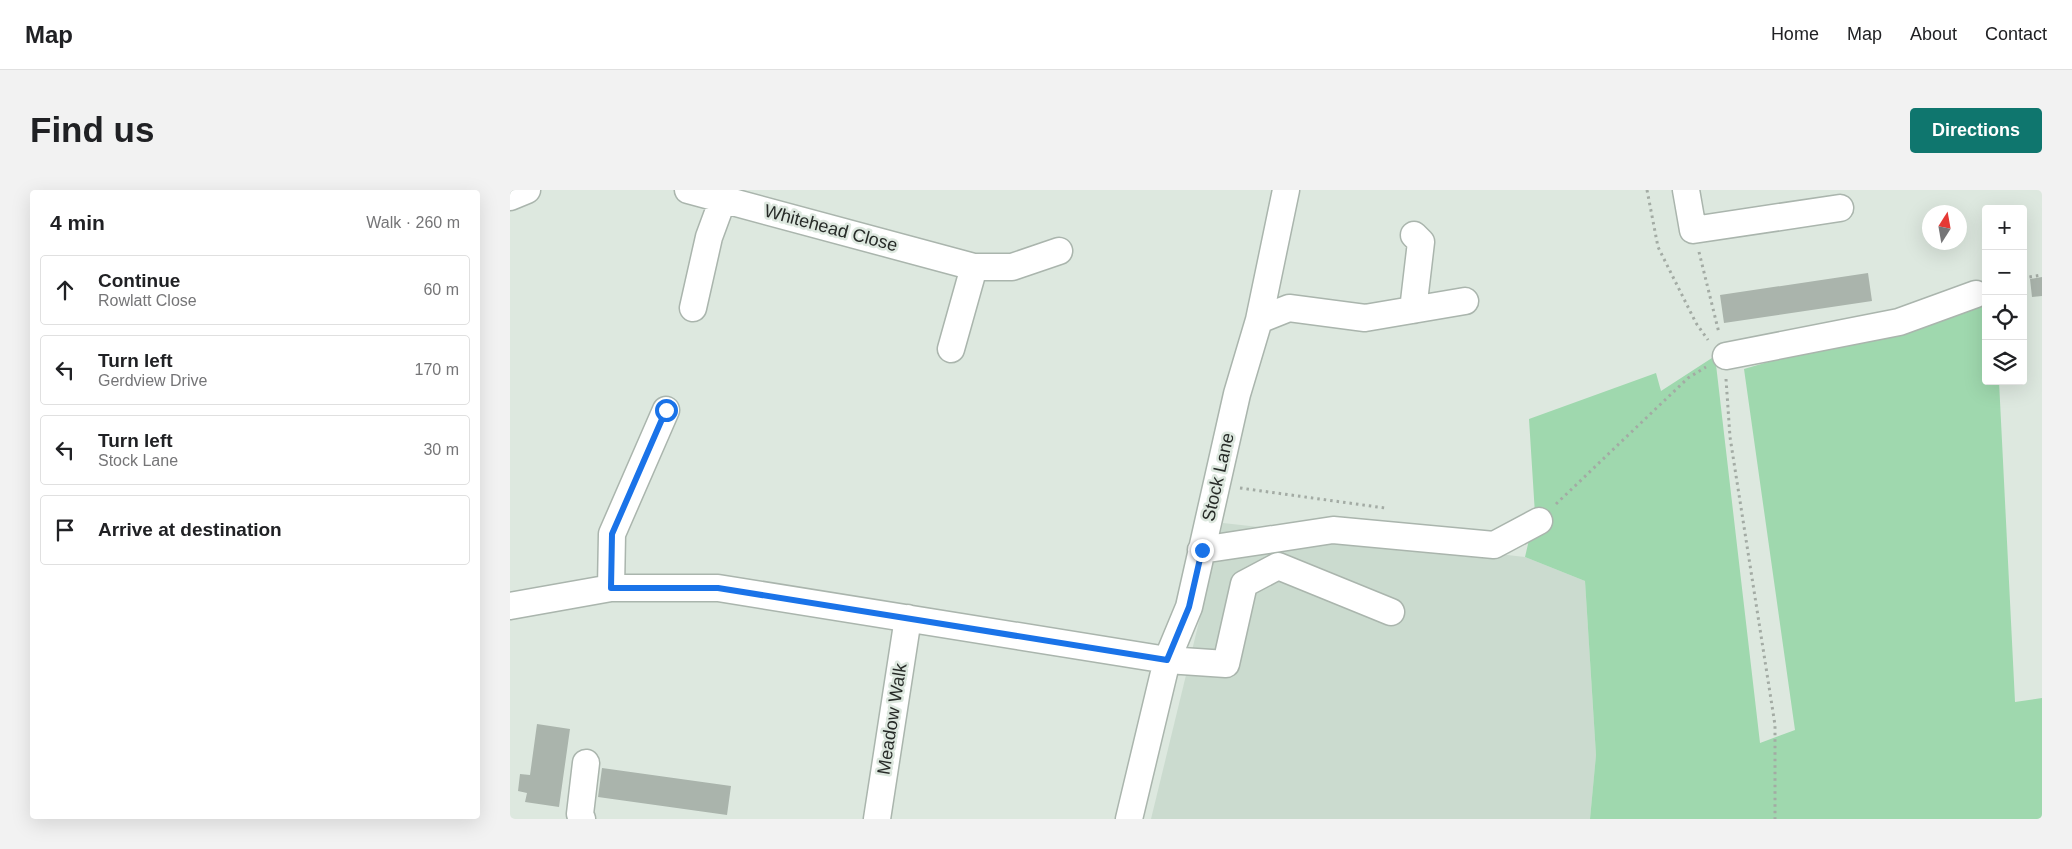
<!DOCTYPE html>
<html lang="en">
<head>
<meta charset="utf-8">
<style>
  :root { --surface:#fff; --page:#f2f2f2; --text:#202124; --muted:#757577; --line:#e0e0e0; --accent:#0f766e }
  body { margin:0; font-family:Helvetica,sans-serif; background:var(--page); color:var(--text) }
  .controls { position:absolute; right:15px; top:15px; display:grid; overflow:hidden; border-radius:5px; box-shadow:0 5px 20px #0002 }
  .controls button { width:45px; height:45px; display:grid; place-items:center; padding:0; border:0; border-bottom:1px solid var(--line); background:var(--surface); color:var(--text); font:25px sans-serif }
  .compass { position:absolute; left:1412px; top:15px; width:45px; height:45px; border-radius:50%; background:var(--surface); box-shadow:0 5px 20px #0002; rotate:11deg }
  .stop { position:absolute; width:15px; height:15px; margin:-11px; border:4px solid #1a73e8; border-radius:50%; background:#fff }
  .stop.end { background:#1a73e8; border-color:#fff; box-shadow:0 1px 5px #0008 }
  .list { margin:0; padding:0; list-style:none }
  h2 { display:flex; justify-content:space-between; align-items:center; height:65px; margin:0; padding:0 20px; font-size:21px }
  h2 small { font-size:16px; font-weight:400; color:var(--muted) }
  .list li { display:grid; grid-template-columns:32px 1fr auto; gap:15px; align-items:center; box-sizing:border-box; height:70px; margin:0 10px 10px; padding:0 10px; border:1px solid var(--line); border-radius:5px }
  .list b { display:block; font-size:19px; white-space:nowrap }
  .list p { margin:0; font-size:16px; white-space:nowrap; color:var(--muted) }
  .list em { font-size:16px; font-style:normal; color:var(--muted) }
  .icon { flex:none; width:28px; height:28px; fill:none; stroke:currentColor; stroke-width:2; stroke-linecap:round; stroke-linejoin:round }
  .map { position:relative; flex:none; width:1532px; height:629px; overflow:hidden; border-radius:5px }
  header { display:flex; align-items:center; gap:30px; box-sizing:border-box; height:70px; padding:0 25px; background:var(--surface); border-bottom:1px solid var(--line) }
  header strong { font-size:24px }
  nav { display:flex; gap:28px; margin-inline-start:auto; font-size:18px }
  .intro { display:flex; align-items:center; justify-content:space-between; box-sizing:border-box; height:120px; padding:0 30px }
  h1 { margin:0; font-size:35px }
  .button { padding:12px 22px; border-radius:5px; background:var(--accent); color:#fff; font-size:18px; font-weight:700 }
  main { display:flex; gap:30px; padding:0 30px }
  aside { flex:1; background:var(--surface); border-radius:5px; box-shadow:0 5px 20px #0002 }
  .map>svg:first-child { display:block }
  .built { fill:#cbdbcf }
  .green { fill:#9fd8ae }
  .building { fill:#aab4ac }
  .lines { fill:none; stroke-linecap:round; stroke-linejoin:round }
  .minor-casing { stroke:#aab5ad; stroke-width:29 }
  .path { stroke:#a3aba4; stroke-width:3; stroke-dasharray:2.5 4; stroke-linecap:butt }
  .minor { stroke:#fff; stroke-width:26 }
  .route { stroke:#1a73e8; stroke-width:6 }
  .labels { text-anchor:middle; stroke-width:5; stroke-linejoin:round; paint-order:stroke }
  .street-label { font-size:18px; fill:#272b28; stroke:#dde8df }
</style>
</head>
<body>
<header>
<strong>Map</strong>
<nav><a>Home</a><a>Map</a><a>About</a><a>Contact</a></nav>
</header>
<div class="intro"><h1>Find us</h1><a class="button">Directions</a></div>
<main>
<aside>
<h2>4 min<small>Walk · 260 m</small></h2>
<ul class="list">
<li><svg class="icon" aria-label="ahead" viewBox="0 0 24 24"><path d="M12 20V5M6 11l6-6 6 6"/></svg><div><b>Continue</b><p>Rowlatt Close</p></div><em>60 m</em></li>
<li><svg class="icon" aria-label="left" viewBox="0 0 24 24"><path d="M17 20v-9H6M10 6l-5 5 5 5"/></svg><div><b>Turn left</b><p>Gerdview Drive</p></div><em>170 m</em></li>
<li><svg class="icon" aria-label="left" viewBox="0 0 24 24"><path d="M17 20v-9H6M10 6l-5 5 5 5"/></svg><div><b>Turn left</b><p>Stock Lane</p></div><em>30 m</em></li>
<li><svg class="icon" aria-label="arrive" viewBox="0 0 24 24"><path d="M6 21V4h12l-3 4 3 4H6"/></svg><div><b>Arrive at destination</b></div></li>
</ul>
</aside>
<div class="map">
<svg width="1532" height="629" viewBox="0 0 1532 629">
  <rect width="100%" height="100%" fill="#dde8df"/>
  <path class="built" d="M 713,333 L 1015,367 L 1075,391 L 1086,565 L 1080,629 L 641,629 Z"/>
  <path class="green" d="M 1476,108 L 1476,191 L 1489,191 L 1505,512 L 1532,508 L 1532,629 L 1080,629 L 1086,565 L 1075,391 L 1015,367 L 1025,324 L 1019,229 L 1146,183 L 1151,201 L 1205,166 L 1250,553 L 1285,540 L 1234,179 Z"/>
  <path class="building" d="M 1358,83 L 1362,111 L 1214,133 L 1210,105 Z
    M 1532,87 L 1532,106 L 1522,107 L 1520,89 Z
    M 27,534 L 60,539 L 49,617 L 15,612 L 17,603 L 8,601 L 10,584 L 20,585 Z
    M 92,578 L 221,596 L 217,625 L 88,607 Z"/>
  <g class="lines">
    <g class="minor-casing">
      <path id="minor" d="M 178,0 L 464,77 L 502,77 L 549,61
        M 1176,0 L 1183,40 L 1330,18
        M 0,7 L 17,0
        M 183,118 L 199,47 L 213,9
        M 903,120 L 911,52 L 904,45
        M 749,130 L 779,118 L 855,128 L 955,111
        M 441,159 L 464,77
        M 1216,166 L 1389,132 L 1466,104
        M 691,360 L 823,340 L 984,355 L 1029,331
        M 101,398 L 102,344 L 156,220
        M 0,416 L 101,398 L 208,398 L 657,470 L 716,474 L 734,394 L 768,376 L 881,422
        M 72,629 L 70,624 L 76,573
        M 367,629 L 398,428
        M 619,629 L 657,470 L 679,417 L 727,204 L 749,130 L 776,0"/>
    </g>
    <path class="path" d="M 1137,0 L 1148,57 L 1186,133 L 1198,150
      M 1189,62 L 1209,143
      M 1513,88 L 1532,85
      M 1216,189 L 1220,247 L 1265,535 L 1265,629
      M 730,298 L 875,318
      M 1046,314 L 1178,188 L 1196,177"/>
    <use href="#minor" class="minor"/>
  </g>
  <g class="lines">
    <path class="route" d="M 156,220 L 102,344 L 101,398 L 208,398 L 657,470 L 679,417 L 692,360"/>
  </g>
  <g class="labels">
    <g class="street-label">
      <text transform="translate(321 38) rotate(15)" y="6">Whitehead Close</text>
      <text transform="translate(708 287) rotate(-77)" y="6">Stock Lane</text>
      <text transform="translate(382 529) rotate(-81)" y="6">Meadow Walk</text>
    </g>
  </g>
</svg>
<div class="controls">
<button>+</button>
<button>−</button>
<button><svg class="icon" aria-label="locate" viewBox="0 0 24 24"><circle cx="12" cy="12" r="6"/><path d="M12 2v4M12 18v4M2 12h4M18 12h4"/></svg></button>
<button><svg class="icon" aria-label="layers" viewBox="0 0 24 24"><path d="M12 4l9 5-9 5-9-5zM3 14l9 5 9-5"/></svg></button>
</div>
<svg class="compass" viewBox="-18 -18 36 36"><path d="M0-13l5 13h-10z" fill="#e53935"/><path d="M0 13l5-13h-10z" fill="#757577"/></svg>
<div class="stop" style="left:156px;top:220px"></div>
<div class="stop end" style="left:692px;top:360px"></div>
</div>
</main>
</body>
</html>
